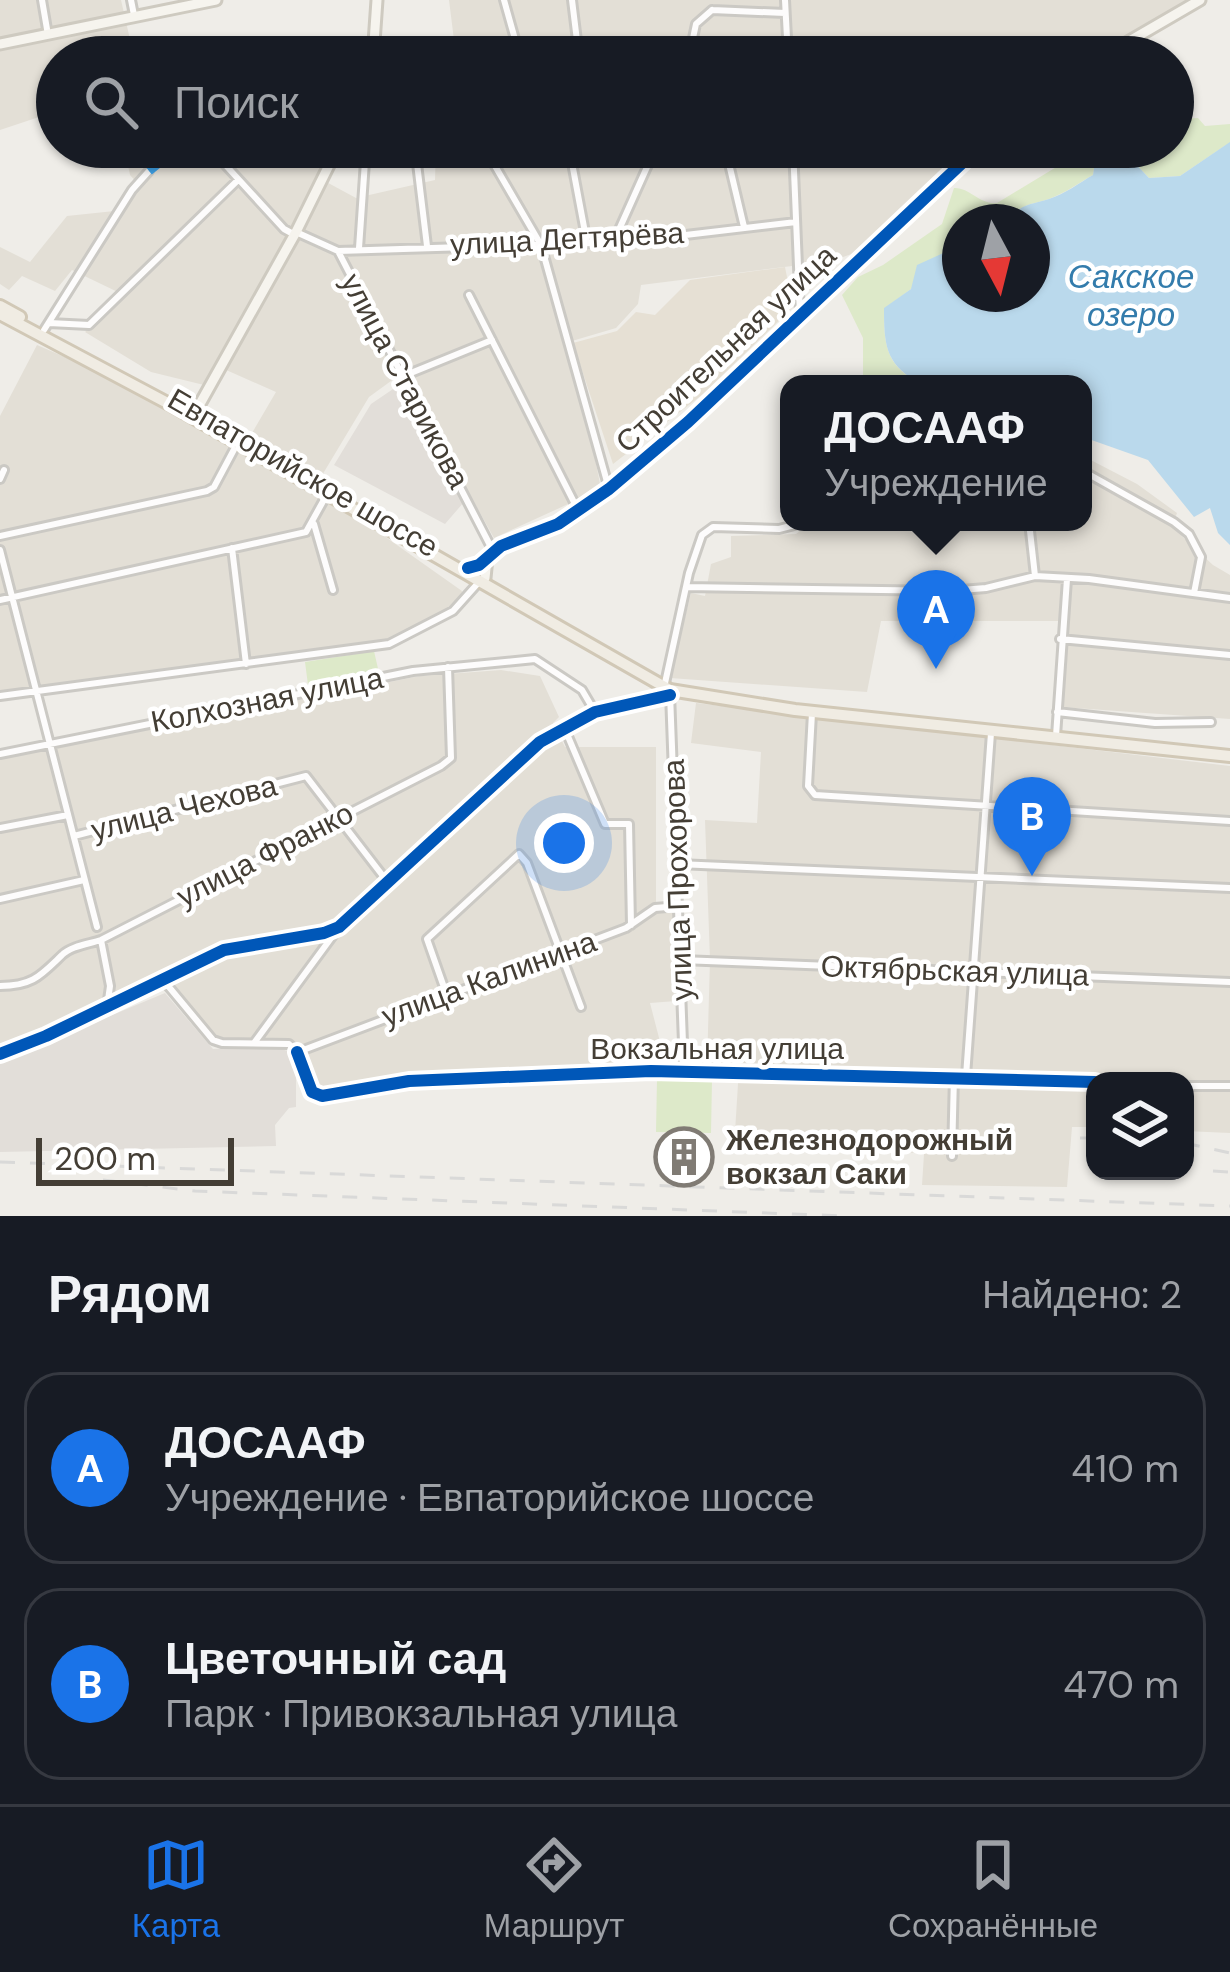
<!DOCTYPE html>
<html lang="ru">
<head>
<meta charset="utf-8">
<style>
  :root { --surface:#171b24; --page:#242831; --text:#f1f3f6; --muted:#9ea1a6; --line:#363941; --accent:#1a73e8 }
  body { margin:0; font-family:"DM Sans",sans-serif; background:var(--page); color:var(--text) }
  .controls { position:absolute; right:36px; bottom:36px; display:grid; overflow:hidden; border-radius:24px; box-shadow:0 3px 9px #0004 }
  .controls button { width:108px; height:108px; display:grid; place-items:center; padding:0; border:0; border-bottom:3px solid var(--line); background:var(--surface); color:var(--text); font:60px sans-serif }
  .compass { position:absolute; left:942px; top:204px; width:108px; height:108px; border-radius:50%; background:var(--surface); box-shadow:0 3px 9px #0004; rotate:173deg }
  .scale { position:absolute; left:36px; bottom:30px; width:198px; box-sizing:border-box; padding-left:12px; border:6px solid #443e35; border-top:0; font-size:33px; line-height:42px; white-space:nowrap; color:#443e35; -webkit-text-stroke:9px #fff; paint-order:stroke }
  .you { position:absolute; left:564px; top:843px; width:42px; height:42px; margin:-30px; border:9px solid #fff; border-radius:50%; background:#1a73e8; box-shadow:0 0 0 18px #1a73e833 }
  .badge { display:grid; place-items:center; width:78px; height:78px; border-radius:50%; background:var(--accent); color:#fff; font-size:39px; font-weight:700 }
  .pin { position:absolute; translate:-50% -99px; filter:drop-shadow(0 3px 6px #0008) }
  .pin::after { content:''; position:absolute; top:63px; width:42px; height:36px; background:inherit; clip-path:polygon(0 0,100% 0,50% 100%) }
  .popup { position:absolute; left:780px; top:375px; width:312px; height:156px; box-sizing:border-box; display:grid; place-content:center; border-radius:24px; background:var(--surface); filter:drop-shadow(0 3px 9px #0005); font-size:39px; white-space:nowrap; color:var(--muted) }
  .popup b { font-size:45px; color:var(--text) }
  .popup::after { content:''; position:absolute; left:50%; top:100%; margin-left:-24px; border:24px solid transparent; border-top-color:var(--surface) }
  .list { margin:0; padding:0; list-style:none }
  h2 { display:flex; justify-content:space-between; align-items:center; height:156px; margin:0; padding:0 48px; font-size:51px }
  h2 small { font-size:39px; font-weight:400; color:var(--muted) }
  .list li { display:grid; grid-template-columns:78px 1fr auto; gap:36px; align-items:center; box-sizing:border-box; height:192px; margin:0 24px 24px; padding:0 24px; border:3px solid var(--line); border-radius:36px }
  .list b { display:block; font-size:45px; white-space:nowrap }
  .list p { margin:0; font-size:39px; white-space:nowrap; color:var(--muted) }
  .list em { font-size:39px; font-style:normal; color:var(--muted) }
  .icon { flex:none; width:66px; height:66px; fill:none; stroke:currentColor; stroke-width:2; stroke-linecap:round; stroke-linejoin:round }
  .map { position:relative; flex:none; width:1230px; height:1216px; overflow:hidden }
  .search { position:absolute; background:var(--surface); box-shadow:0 3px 9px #0004; left:36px; right:36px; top:36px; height:132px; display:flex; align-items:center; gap:30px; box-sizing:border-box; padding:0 42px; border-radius:66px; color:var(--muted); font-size:45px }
  .sheet { height:588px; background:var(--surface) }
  nav { display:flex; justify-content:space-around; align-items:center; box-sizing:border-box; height:168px; border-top:3px solid var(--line); background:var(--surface); font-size:33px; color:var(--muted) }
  nav a { display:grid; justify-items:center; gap:6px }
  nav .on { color:var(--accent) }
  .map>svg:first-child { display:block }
  .residential { fill:#e3dfd6 }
  .industrial { fill:#e2ded9 }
  .education { fill:#e6e0d4 }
  .green { fill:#dde9c9 }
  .water { fill:#bad9ec }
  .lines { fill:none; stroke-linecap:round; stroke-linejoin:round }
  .street-casing { stroke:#cbc9c4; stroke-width:12 }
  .secondary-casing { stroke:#cecac0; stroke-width:15 }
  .primary-casing { stroke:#d1c8b6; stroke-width:16 }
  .street { stroke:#fdfcfc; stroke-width:6 }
  .secondary { stroke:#f6f4ee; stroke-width:9 }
  .primary { stroke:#f0ece3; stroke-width:10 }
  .rail { stroke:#d9d9d8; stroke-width:3; stroke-dasharray:15 15; stroke-linecap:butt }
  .quiet { stroke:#3fa4eb; stroke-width:9; stroke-dasharray:18 9; stroke-linecap:butt }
  .cycleway-casing { stroke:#fff; stroke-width:20 }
  .cycleway { stroke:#0057b8; stroke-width:12 }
  .labels { text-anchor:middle; stroke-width:9; stroke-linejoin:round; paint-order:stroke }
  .street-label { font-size:30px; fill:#443e35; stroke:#fff }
  .poi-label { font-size:30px; font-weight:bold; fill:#443e35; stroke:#fff; text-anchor:start }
  .water-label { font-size:33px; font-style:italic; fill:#337cac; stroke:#fff }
</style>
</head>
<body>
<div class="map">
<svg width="1230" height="1216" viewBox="0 0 1230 1216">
  <rect width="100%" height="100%" fill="#efede8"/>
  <path class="residential" d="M 0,0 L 121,0 L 134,57 L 57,57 L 57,111 L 0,130 Z
    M 449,0 L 1190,0 L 1089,57 L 433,57 L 430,51 L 454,40 Z
    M 124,147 L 162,147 L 169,153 L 176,147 L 331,147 L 319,178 L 356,198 L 435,180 L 436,147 L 967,147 L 857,252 L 832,261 L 641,285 L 638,304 L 616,328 L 572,341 L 601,489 L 494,538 L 402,373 L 369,397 L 321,477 L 252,433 L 276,392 L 215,365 L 204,385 L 151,372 L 85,332 L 124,295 L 72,270 L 55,291 L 22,276 L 9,290 L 0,284 L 0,247 L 30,262 L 67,216 L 124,210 L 139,185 L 130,175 Z
    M 37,345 L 148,393 L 336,502 L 462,591 L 461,602 L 384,641 L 0,691 L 0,416 Z
    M 1083,456 L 1137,484 L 1177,513 L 1172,527 L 1213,565 L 1230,575 L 1230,719 L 1061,707 L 1064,621 L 881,621 L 867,692 L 670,678 L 691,593 L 705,596 L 711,564 L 731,557 L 731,536 L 796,534 L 811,522 L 1083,522 Z
    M 501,670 L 540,676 L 559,717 L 553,723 L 565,747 L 656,747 L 656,911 L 673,912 L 676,1001 L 650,1003 L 665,1061 L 638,1068 L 423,1076 L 318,1090 L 292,1041 L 217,1040 L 162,977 L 0,1050 L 0,759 L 420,676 Z
    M 696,703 L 1230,766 L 1230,1133 L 1185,1131 L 1185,1081 L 1095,1081 L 1095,1127 L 1072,1127 L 1067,1187 L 922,1185 L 924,1154 L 878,1149 L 734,1148 L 739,1068 L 707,1066 L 710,960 L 705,820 L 757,823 L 761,752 L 691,743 Z"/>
  <path class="industrial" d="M 399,385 L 464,502 L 445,524 L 334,465 L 371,404 Z
    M 165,993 L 213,1049 L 276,1046 L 291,1053 L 292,1068 L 296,1068 L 296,1107 L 289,1108 L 275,1125 L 276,1146 L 0,1152 L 0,1062 Z"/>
  <path class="education" d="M 785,267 L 793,307 L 703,394 L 613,464 L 573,343 L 617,331 L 636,312 L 655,315 L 690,280 Z"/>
  <path class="green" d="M 1173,110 L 1181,112 L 1181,119 L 1198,118 L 1205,126 L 1230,124 L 1230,164 L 1226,145 L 1180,176 L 1149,178 L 1128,156 L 1091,154 L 1095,162 L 1093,175 C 1079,183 1065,193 1049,199 C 1032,205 1019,203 1009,222 L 960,222 L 960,251 L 950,250 L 911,289 L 884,309 C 884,342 885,364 916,381 L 927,377 L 935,384 L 863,384 L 863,338 L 842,295 L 858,277 L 883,265 L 942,224 L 954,188 C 969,187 980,205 997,203 L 1068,160 L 1075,147 L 1173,147 Z
    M 374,651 L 379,673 L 308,685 L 305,662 Z
    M 657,1079 L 712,1080 L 711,1133 L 656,1132 Z"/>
  <path class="water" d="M 1230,142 L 1230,545 L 1218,533 L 1210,508 L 1194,517 L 1148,460 L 1083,437 L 1083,384 L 970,384 L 947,376 L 935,384 L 927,378 L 916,381 C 885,363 884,343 884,308 L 911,289 L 917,265 L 950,250 L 960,251 L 960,294 L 1032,294 L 1032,222 L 1009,222 C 1019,203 1031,205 1049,199 C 1065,194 1079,183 1093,175 L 1095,162 L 1091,153 L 1128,156 L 1149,178 L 1180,176 Z"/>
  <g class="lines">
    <g class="street-casing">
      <path id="street" d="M 42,0 L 48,35
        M 131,0 L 134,15
        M 504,0 L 520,57
        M 572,0 L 579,57
        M 785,0 L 788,57
        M 712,10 L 785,13
        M 425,48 L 429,57
        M 689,57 L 696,24 L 712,10
        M 209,147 L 284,229 L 295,235
        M 415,147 L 427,246
        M 484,147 L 541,245 L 609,489
        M 569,147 L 587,243
        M 725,147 L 744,227
        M 793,147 L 800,314
        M 296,232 L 338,251 L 493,551
        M 613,243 L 656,147
        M 359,248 L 366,147
        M 338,251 L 626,242 L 796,222
        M 469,295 L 578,510
        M 49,323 L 89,325 L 238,180
        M 44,330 L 132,190 L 149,171
        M 401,377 L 492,340
        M 1083,471 L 1174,522 L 1189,534 L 1201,557 L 1194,593
        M 0,479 L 4,470
        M 838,522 L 874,522
        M 1029,522 L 1035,576
        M 314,524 L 333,590
        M 0,536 L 207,491 L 214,487 L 238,442
        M 232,548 L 246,664
        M 0,550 L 97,927
        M 686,587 L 949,591 L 986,588 L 1035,576 L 1089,579 L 1230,598
        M 0,600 L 306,532 L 326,496
        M 1060,639 L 1230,655
        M 665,683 L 689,573 L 702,535 L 713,527 L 779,529 L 806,522
        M 670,693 L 684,1070
        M 0,696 L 389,644 L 453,611 L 479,582
        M 1057,712 L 1155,723 L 1211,722
        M 812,713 L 808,786 L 815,795 L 1230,821
        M 564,727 L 605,824 L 629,824 L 631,925
        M 1056,736 L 1067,579
        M 0,754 L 413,671 L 535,659 L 582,690 L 595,712
        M 0,828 L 68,815
        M 74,836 L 306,776 L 386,880
        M 678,864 L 1230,888
        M 0,899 L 84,880
        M 101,940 L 110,986 L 107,1007
        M 681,960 L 1230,982
        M 164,981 L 213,1040 L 222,1043 L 289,1044 L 297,1052
        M 0,986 C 33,986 41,975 62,955 C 71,946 89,944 101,940 L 441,766 L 451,758 L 448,667
        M 446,993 L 427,939 L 519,854 L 527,863 L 581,1007
        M 254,1043 L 337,930
        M 297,1052 L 312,1092 L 322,1096 L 409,1081 L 651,1071 L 1095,1082
        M 298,1052 L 626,928 L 655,908 L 679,906
        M 0,1054 L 46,1036 L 224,950 L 324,933 L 339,927 L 540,742 L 595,712 L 670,695
        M 966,1076 L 991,733
        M 1185,1086 L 1230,1086
        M 952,1156 L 954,1076"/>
    </g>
    <g class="secondary-casing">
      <path id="secondary" d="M 0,44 L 216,0
        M 373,57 L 377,0
        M 1102,57 L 1200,0
        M 196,411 L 296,232 L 338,147
        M 468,568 L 479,565 L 501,546 L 558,524 L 609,489 L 688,422 L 979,147
        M 485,578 L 487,558"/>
    </g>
    <g class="primary-casing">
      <path id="primary" d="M 0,306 L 20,317
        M 0,314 L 173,406 L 670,690 L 795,710 L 1230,756"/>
    </g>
    <use href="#street" class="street"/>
    <use href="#secondary" class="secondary"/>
    <use href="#primary" class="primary"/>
    <path class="rail" d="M 1080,1138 L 1095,1138
      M 1185,1143 L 1230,1153
      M 0,1162 L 1230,1206
      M 1213,1171 L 1230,1172
      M 103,1180 L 195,1191 L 845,1216"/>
    <path class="quiet" d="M 149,171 L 179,147"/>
    <g class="cycleway-casing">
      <path id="cycleway" d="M 468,568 L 479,565 L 501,546 L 558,524 L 609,489 L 688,422 L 979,147
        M 297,1052 L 312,1092 L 322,1096 L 409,1081 L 651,1071 L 1095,1082
        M 0,1054 L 46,1036 L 224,950 L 324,933 L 339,927 L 540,742 L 595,712 L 670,695"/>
    </g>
    <use href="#cycleway" class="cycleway"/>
  </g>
  <defs>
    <g id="building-ring" transform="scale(3)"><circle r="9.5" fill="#fff" stroke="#807b74" stroke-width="1.5"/><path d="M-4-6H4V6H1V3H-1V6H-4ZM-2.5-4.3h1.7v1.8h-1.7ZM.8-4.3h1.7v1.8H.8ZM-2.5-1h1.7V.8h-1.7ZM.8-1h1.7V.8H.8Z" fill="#807b74"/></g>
  </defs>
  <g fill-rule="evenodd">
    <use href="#building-ring" x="684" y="1157"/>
  </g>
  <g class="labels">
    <g class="street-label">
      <text transform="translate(567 239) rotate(-3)" y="10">улица Дегтярёва</text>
      <text transform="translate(726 349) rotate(-43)" y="10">Строительная улица</text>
      <text transform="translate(405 381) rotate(62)" y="10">улица Старикова</text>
      <text transform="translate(303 473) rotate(30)" y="10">Евпаторийское шоссе</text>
      <text transform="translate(267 700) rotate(-11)" y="10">Колхозная улица</text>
      <text transform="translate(184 808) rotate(-14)" y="10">улица Чехова</text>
      <text transform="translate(265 855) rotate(-27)" y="10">улица Франко</text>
      <text transform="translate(678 880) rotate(-92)" y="10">улица Прохорова</text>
      <text transform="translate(955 971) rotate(2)" y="10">Октябрьская улица</text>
      <text transform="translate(489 979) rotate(-20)" y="10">улица Калинина</text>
      <text x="717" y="1059">Вокзальная улица</text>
    </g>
    <g class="poi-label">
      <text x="726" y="1150">Железнодорожный<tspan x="726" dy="34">вокзал Саки</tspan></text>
    </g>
    <g class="water-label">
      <text x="1131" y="288">Сакское<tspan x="1131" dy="38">озеро</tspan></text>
    </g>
  </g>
</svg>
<div class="controls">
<button><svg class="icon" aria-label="layers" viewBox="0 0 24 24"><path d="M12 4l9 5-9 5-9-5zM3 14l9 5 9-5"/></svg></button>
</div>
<svg class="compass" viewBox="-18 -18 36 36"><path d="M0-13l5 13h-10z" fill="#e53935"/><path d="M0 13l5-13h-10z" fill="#9ea1a6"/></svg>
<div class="scale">200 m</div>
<div class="you"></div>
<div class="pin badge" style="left:936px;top:669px">A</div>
<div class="popup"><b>ДОСААФ</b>Учреждение</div>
<div class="pin badge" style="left:1032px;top:876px">B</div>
<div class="search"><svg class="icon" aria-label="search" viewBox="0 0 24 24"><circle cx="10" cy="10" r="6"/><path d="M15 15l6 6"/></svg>Поиск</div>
</div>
<section class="sheet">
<h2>Рядом<small>Найдено: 2</small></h2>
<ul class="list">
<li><span class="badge">A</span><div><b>ДОСААФ</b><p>Учреждение · Евпаторийское шоссе</p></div><em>410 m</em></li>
<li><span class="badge">B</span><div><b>Цветочный сад</b><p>Парк · Привокзальная улица</p></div><em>470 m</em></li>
</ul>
</section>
<nav>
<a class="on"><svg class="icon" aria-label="map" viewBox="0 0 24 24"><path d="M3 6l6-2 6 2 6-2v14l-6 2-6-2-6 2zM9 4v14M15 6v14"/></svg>Карта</a>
<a><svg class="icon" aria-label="directions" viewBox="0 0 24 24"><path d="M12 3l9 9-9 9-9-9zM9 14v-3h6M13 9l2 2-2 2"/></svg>Маршрут</a>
<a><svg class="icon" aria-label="saved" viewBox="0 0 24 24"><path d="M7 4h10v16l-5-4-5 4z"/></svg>Сохранённые</a>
</nav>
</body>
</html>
